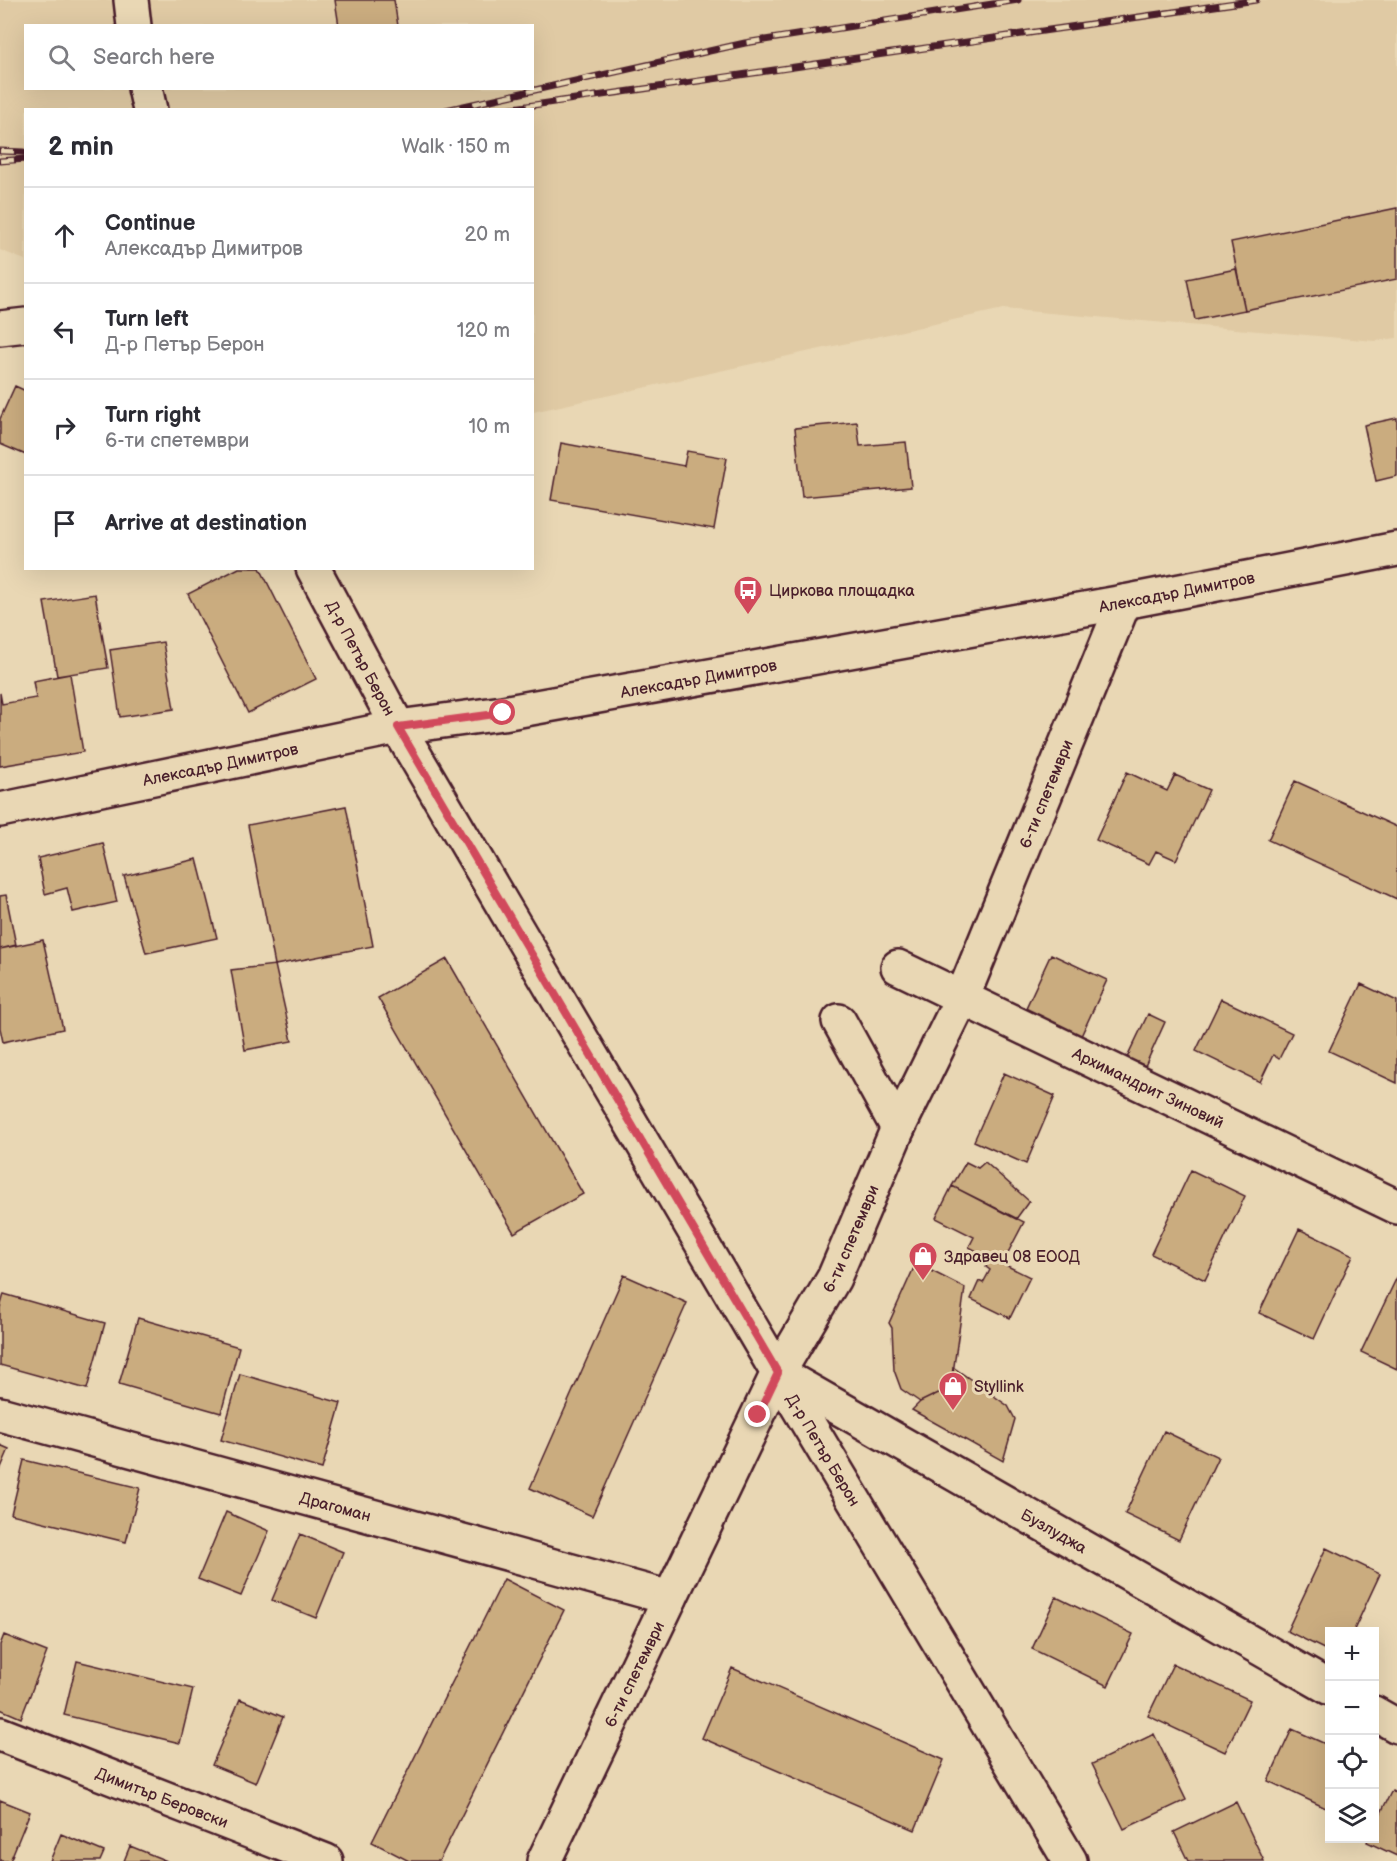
<!DOCTYPE html>
<html lang="en">
<head>
<meta charset="utf-8">
<style>
  :root { --surface:#fff; --page:#f7f7f7; --text:#2b2b33; --muted:#7c7c81; --line:#e1e1e2 }
  body { margin:0; font-family:"Balsamiq Sans",sans-serif; background:var(--page); color:var(--text) }
  .controls { position:absolute; right:18px; bottom:18px; display:grid; overflow:hidden; border-radius:0px; box-shadow:0 6px 24px #0002 }
  .controls button { width:54px; height:54px; display:grid; place-items:center; padding:0; border:0; border-bottom:2px solid var(--line); background:var(--surface); color:var(--text); font:30px sans-serif }
  .stop { position:absolute; width:18px; height:18px; margin:-14px; border:4px solid #d1495b; border-radius:50%; background:#fff }
  .stop.end { background:#d1495b; border-color:#fff; box-shadow:0 2px 6px #0008 }
  .list { margin:0; padding:0; list-style:none }
  h2 { display:flex; justify-content:space-between; align-items:center; height:78px; margin:0; padding:0 24px; font-size:26px }
  h2 small { font-size:20px; font-weight:400; color:var(--muted) }
  .list li { display:grid; grid-template-columns:39px 1fr auto; gap:18px; align-items:center; box-sizing:border-box; height:96px; padding:0 24px; border-top:2px solid var(--line) }
  .list b { display:block; font-size:22px; white-space:nowrap }
  .list p { margin:0; font-size:20px; white-space:nowrap; color:var(--muted) }
  .list em { font-size:20px; font-style:normal; color:var(--muted) }
  .icon { flex:none; width:33px; height:33px; fill:none; stroke:currentColor; stroke-width:2; stroke-linecap:round; stroke-linejoin:round }
  .map { position:relative; flex:none; width:1397px; height:1861px; overflow:hidden }
  .search { position:absolute; background:var(--surface); box-shadow:0 6px 24px #0002; left:24px; top:24px; width:510px; height:66px; display:flex; align-items:center; gap:15px; box-sizing:border-box; padding:0 21px; border-radius:0px; color:var(--muted); font-size:22px }
  .panel { position:absolute; background:var(--surface); box-shadow:0 6px 24px #0002; left:24px; top:108px; width:510px; height:462px; border-radius:0px }
  .map>svg:first-child { display:block }
  .built { fill:#e0caa4; fill-rule:evenodd }
  .building { fill:#caac7f; stroke:#4a1f2b; stroke-width:1.5 }
  .lines { fill:none; stroke-linecap:round; stroke-linejoin:round }
  .street-casing { stroke:#4a1f2b; stroke-width:38 }
  .secondary-casing { stroke:#4a1f2b; stroke-width:38 }
  .street { stroke:#e9d7b4; stroke-width:33 }
  .secondary { stroke:#e9d7b4; stroke-width:33 }
  .rail-casing { stroke:#4a1f2b; stroke-width:7 }
  .rail { stroke:#e9d7b4; stroke-width:4.5; stroke-dasharray:14; stroke-linecap:butt }
  .route { stroke:#d1495b; stroke-width:8 }
  .labels { text-anchor:middle; stroke-width:6; stroke-linejoin:round; paint-order:stroke }
  .poi-label { font-size:16px; fill:#4a1f2b; stroke:#e9d7b4; text-anchor:start }
  .street-label { font-size:16px; fill:#4a1f2b; stroke:#e9d7b4 }
</style>
</head>
<body>
<div class="map">
<svg width="1397" height="1861" viewBox="0 0 1397 1861">
  <rect width="100%" height="100%" fill="#e9d7b4"/>
  <filter id="ink" filterUnits="userSpaceOnUse"><feTurbulence type="fractalNoise" baseFrequency=".0167" numOctaves="2"/><feDisplacementMap in="SourceGraphic" scale="12" xChannelSelector="R" yChannelSelector="G"/><feConvolveMatrix kernelMatrix="1 2 1 2 8 2 1 2 1" color-interpolation-filters="sRGB"/></filter>
  <g filter="url(#ink)">
    <path class="built" d="M 0,0 L 1397,0 L 1397,338 L 1375,341 L 1003,309 L 533,412 L 532,110 L 26,110 L 25,260 L 0,250 ZM 26,26 L 532,26 L 532,88 L 26,88 Z"/>
    <path class="building" d="M 335,0 L 394,0 L 398,26 L 339,26 Z
      M 1397,208 L 1397,279 L 1245,310 L 1231,242 Z
      M 1236,269 L 1245,310 L 1195,320 L 1187,279 Z
      M 15,386 L 26,391 L 26,455 L 0,444 L 0,419 Z
      M 1397,418 L 1397,476 L 1376,481 L 1364,425 Z
      M 857,422 L 860,446 L 906,442 L 911,487 L 802,497 L 795,428 Z
      M 561,443 L 684,466 L 687,451 L 727,458 L 714,529 L 551,500 Z
      M 239,568 L 260,568 L 316,679 L 248,713 L 188,594 Z
      M 95,594 L 108,668 L 57,676 L 44,602 Z
      M 163,642 L 174,709 L 120,717 L 110,650 Z
      M 70,674 L 83,752 L 0,766 L 0,693 L 2,704 L 36,698 L 33,681 Z
      M 1127,772 L 1167,791 L 1175,775 L 1209,790 L 1176,860 L 1156,851 L 1149,864 L 1096,840 Z
      M 1295,781 L 1397,827 L 1397,899 L 1268,840 Z
      M 346,806 L 373,946 L 275,965 L 248,825 Z
      M 103,843 L 117,902 L 73,912 L 67,888 L 45,894 L 38,858 Z
      M 197,859 L 217,938 L 146,953 L 124,876 Z
      M 6,895 L 16,945 L 0,949 L 0,896 Z
      M 43,940 L 63,1029 L 3,1042 L 0,1028 L 0,949 Z
      M 1051,954 L 1107,980 L 1081,1036 L 1025,1010 Z
      M 447,959 L 583,1194 L 514,1233 L 378,998 Z
      M 275,965 L 292,1041 L 245,1050 L 231,970 Z
      M 1361,984 L 1397,1001 L 1397,1083 L 1329,1051 Z
      M 1221,999 L 1292,1033 L 1279,1059 L 1273,1055 L 1260,1082 L 1196,1051 Z
      M 1148,1014 L 1165,1022 L 1145,1066 L 1127,1058 Z
      M 1004,1073 L 1055,1096 L 1026,1164 L 974,1141 Z
      M 966,1162 L 978,1168 L 985,1162 L 1029,1201 L 1016,1219 L 952,1186 Z
      M 1191,1170 L 1245,1196 L 1205,1280 L 1151,1254 Z
      M 952,1186 L 1024,1222 L 1002,1264 L 969,1247 L 974,1237 L 936,1218 Z
      M 1299,1229 L 1353,1255 L 1314,1339 L 1259,1313 Z
      M 991,1258 L 1030,1277 L 1010,1318 L 971,1299 L 979,1281 L 983,1283 L 990,1270 L 986,1267 Z
      M 916,1263 L 965,1288 L 951,1387 L 920,1402 L 901,1389 L 894,1370 L 892,1328 L 889,1323 Z
      M 624,1275 L 687,1303 L 592,1516 L 530,1488 Z
      M 1397,1277 L 1397,1369 L 1361,1352 Z
      M 4,1294 L 105,1323 L 87,1389 L 0,1365 L 0,1308 Z
      M 138,1318 L 239,1347 L 221,1413 L 119,1384 Z
      M 953,1367 L 1008,1406 L 1015,1419 L 1003,1461 L 912,1410 L 920,1402 L 951,1387 Z
      M 240,1374 L 341,1403 L 322,1469 L 221,1440 Z
      M 1164,1431 L 1218,1457 L 1179,1540 L 1125,1514 Z
      M 0,1445 L 9,1449 L 0,1470 Z
      M 24,1460 L 140,1488 L 126,1542 L 11,1514 Z
      M 226,1512 L 269,1531 L 241,1596 L 198,1579 Z
      M 300,1534 L 343,1552 L 316,1618 L 272,1600 Z
      M 1326,1548 L 1380,1574 L 1353,1632 L 1330,1632 L 1330,1652 L 1287,1631 Z
      M 504,1579 L 564,1610 L 439,1861 L 409,1861 L 372,1842 Z
      M 1056,1597 L 1133,1634 L 1108,1686 L 1032,1649 Z
      M 4,1635 L 47,1652 L 21,1718 L 0,1709 L 0,1645 Z
      M 77,1661 L 193,1689 L 180,1743 L 64,1715 Z
      M 1173,1664 L 1250,1700 L 1225,1752 L 1148,1716 Z
      M 732,1668 L 944,1760 L 915,1830 L 702,1738 Z
      M 240,1699 L 283,1717 L 256,1783 L 212,1765 Z
      M 1292,1729 L 1330,1746 L 1330,1810 L 1268,1781 Z
      M 1154,1734 L 1186,1800 L 1124,1829 L 1092,1764 Z
      M 1392,1790 L 1397,1793 L 1397,1856 L 1367,1842 L 1369,1838 L 1374,1838 L 1374,1827 Z
      M 0,1800 L 30,1812 L 10,1861 L 0,1861 Z
      M 1236,1802 L 1264,1861 L 1188,1861 L 1174,1832 Z
      M 61,1834 L 104,1852 L 100,1861 L 50,1861 Z
      M 130,1846 L 167,1861 L 124,1861 Z"/>
    <g class="lines">
      <g class="street-casing">
        <g id="street">
          <path d="M 0,328 L 26,325"/>
          <path id="s1" d="M 0,810 L 398,727 L 503,713 L 1124,602 L 1397,549"/>
          <path id="s2" d="M 898,967 L 1397,1207"/>
          <path d="M 839,1021 L 898,1128"/>
          <path id="s3" d="M 778,1373 L 834,1278 L 898,1128 L 962,998 L 1124,602"/>
          <path id="s4" d="M 778,1373 L 1330,1688"/>
          <path id="s5" d="M 779,1375 L 1070,1861"/>
          <path id="s6" d="M 0,1414 L 670,1598"/>
          <path d="M 1374,1713 L 1397,1726"/>
          <path id="s7" d="M 0,1734 L 326,1861"/>
        </g>
      </g>
      <g class="secondary-casing">
        <g id="secondary">
          <path d="M 131,0 L 134,26"/>
          <path d="M 145,88 L 150,110"/>
          <path id="s8" d="M 313,568 L 398,727 L 778,1373 L 544,1861"/>
        </g>
      </g>
      <use href="#street" class="street"/>
      <use href="#secondary" class="secondary"/>
      <g class="rail-casing">
        <path id="rail" d="M 446,110 L 745,43 L 1018,0
          M 499,110 L 1256,0
          M 0,151 L 23,152
          M 0,161 L 26,159"/>
      </g>
      <use href="#rail" class="rail"/>
    </g>
  </g>
  <g class="lines" filter="url(#ink)">
    <path class="route" d="M 503,713 L 398,727 L 778,1373 L 758,1415"/>
  </g>
  <defs>
    <g id="bus-pin" transform="scale(1.5)"><path d="M0 17L-7.5 6A9.5 9.5 0 1 1 7.5 6Z" fill="#d1495b" stroke="#e9d7b4"/><path d="M-5-6H5V4H4V6H2V4H-2V6H-4V4H-5ZM-3.5-4V0h7V-4ZM-3.5 1.2v1.5H-2V1.2ZM2 1.2v1.5H3.5V1.2Z" fill="#fff"/></g>
    <g id="shop-pin" transform="scale(1.5)"><path d="M0 17L-7.5 6A9.5 9.5 0 1 1 7.5 6Z" fill="#d1495b" stroke="#e9d7b4"/><path d="M-5-2.5h2.3a2.7 3.5 0 0 1 5.4 0H5L5.5 6h-11ZM-1.5-2.5h3a1.5 2.3 0 0 0-3 0Z" fill="#fff"/></g>
  </defs>
  <g fill-rule="evenodd">
    <use href="#bus-pin" x="748" y="590"/>
    <use href="#shop-pin" x="923" y="1256"/>
    <use href="#shop-pin" x="953" y="1386"/>
  </g>
  <g class="labels">
    <g class="poi-label">
      <text x="769" y="596">Циркова площадка</text>
      <text x="944" y="1262">Здравец 08 ЕООД</text>
      <text x="974" y="1392">Styllink</text>
    </g>
    <g class="street-label">
      <text dy="6" stroke="none"><textPath href="#s1" startOffset="1197">Алексадър Димитров</textPath></text>
      <text dy="6" stroke="none"><textPath href="#s8" startOffset="102">Д-р Петър Берон</textPath></text>
      <text dy="6" stroke="none"><textPath href="#s1" startOffset="711">Алексадър Димитров</textPath></text>
      <text dy="6" stroke="none"><textPath href="#s1" startOffset="225">Алексадър Димитров</textPath></text>
      <text dy="6" stroke="none"><textPath href="#s3" startOffset="639">6-ти спетември</textPath></text>
      <text dy="6" stroke="none"><textPath href="#s2" startOffset="278">Архимандрит Зиновий</textPath></text>
      <text dy="6" stroke="none"><textPath href="#s3" startOffset="153">6-ти спетември</textPath></text>
      <text dy="6" stroke="none"><textPath href="#s5" startOffset="87">Д-р Петър Берон</textPath></text>
      <text dy="6" stroke="none"><textPath href="#s6" startOffset="348">Драгоман</textPath></text>
      <text dy="6" stroke="none"><textPath href="#s4" startOffset="318">Бузлуджа</textPath></text>
      <text transform="translate(634 1674) rotate(-64)" y="6">6-ти спетември</text>
      <text dy="6" stroke="none"><textPath href="#s7" startOffset="174">Димитър Беровски</textPath></text>
    </g>
  </g>
</svg>
<div class="controls">
<button>+</button>
<button>−</button>
<button><svg class="icon" aria-label="locate" viewBox="0 0 24 24"><circle cx="12" cy="12" r="6"/><path d="M12 2v4M12 18v4M2 12h4M18 12h4"/></svg></button>
<button><svg class="icon" aria-label="layers" viewBox="0 0 24 24"><path d="M12 4l9 5-9 5-9-5zM3 14l9 5 9-5"/></svg></button>
</div>
<div class="stop" style="left:503px;top:713px"></div>
<div class="stop end" style="left:758px;top:1415px"></div>
<div class="search"><svg class="icon" aria-label="search" viewBox="0 0 24 24"><circle cx="10" cy="10" r="6"/><path d="M15 15l6 6"/></svg>Search here</div>
<section class="panel">
<h2>2 min<small>Walk · 150 m</small></h2>
<ul class="list">
<li><svg class="icon" aria-label="ahead" viewBox="0 0 24 24"><path d="M12 20V5M6 11l6-6 6 6"/></svg><div><b>Continue</b><p>Алексадър Димитров</p></div><em>20 m</em></li>
<li><svg class="icon" aria-label="left" viewBox="0 0 24 24"><path d="M17 20v-9H6M10 6l-5 5 5 5"/></svg><div><b>Turn left</b><p>Д-р Петър Берон</p></div><em>120 m</em></li>
<li><svg class="icon" aria-label="right" viewBox="0 0 24 24"><path d="M7 20v-9h11M14 6l5 5-5 5"/></svg><div><b>Turn right</b><p>6-ти спетември</p></div><em>10 m</em></li>
<li><svg class="icon" aria-label="arrive" viewBox="0 0 24 24"><path d="M6 21V4h12l-3 4 3 4H6"/></svg><div><b>Arrive at destination</b></div></li>
</ul>
</section>
</div>
</body>
</html>
